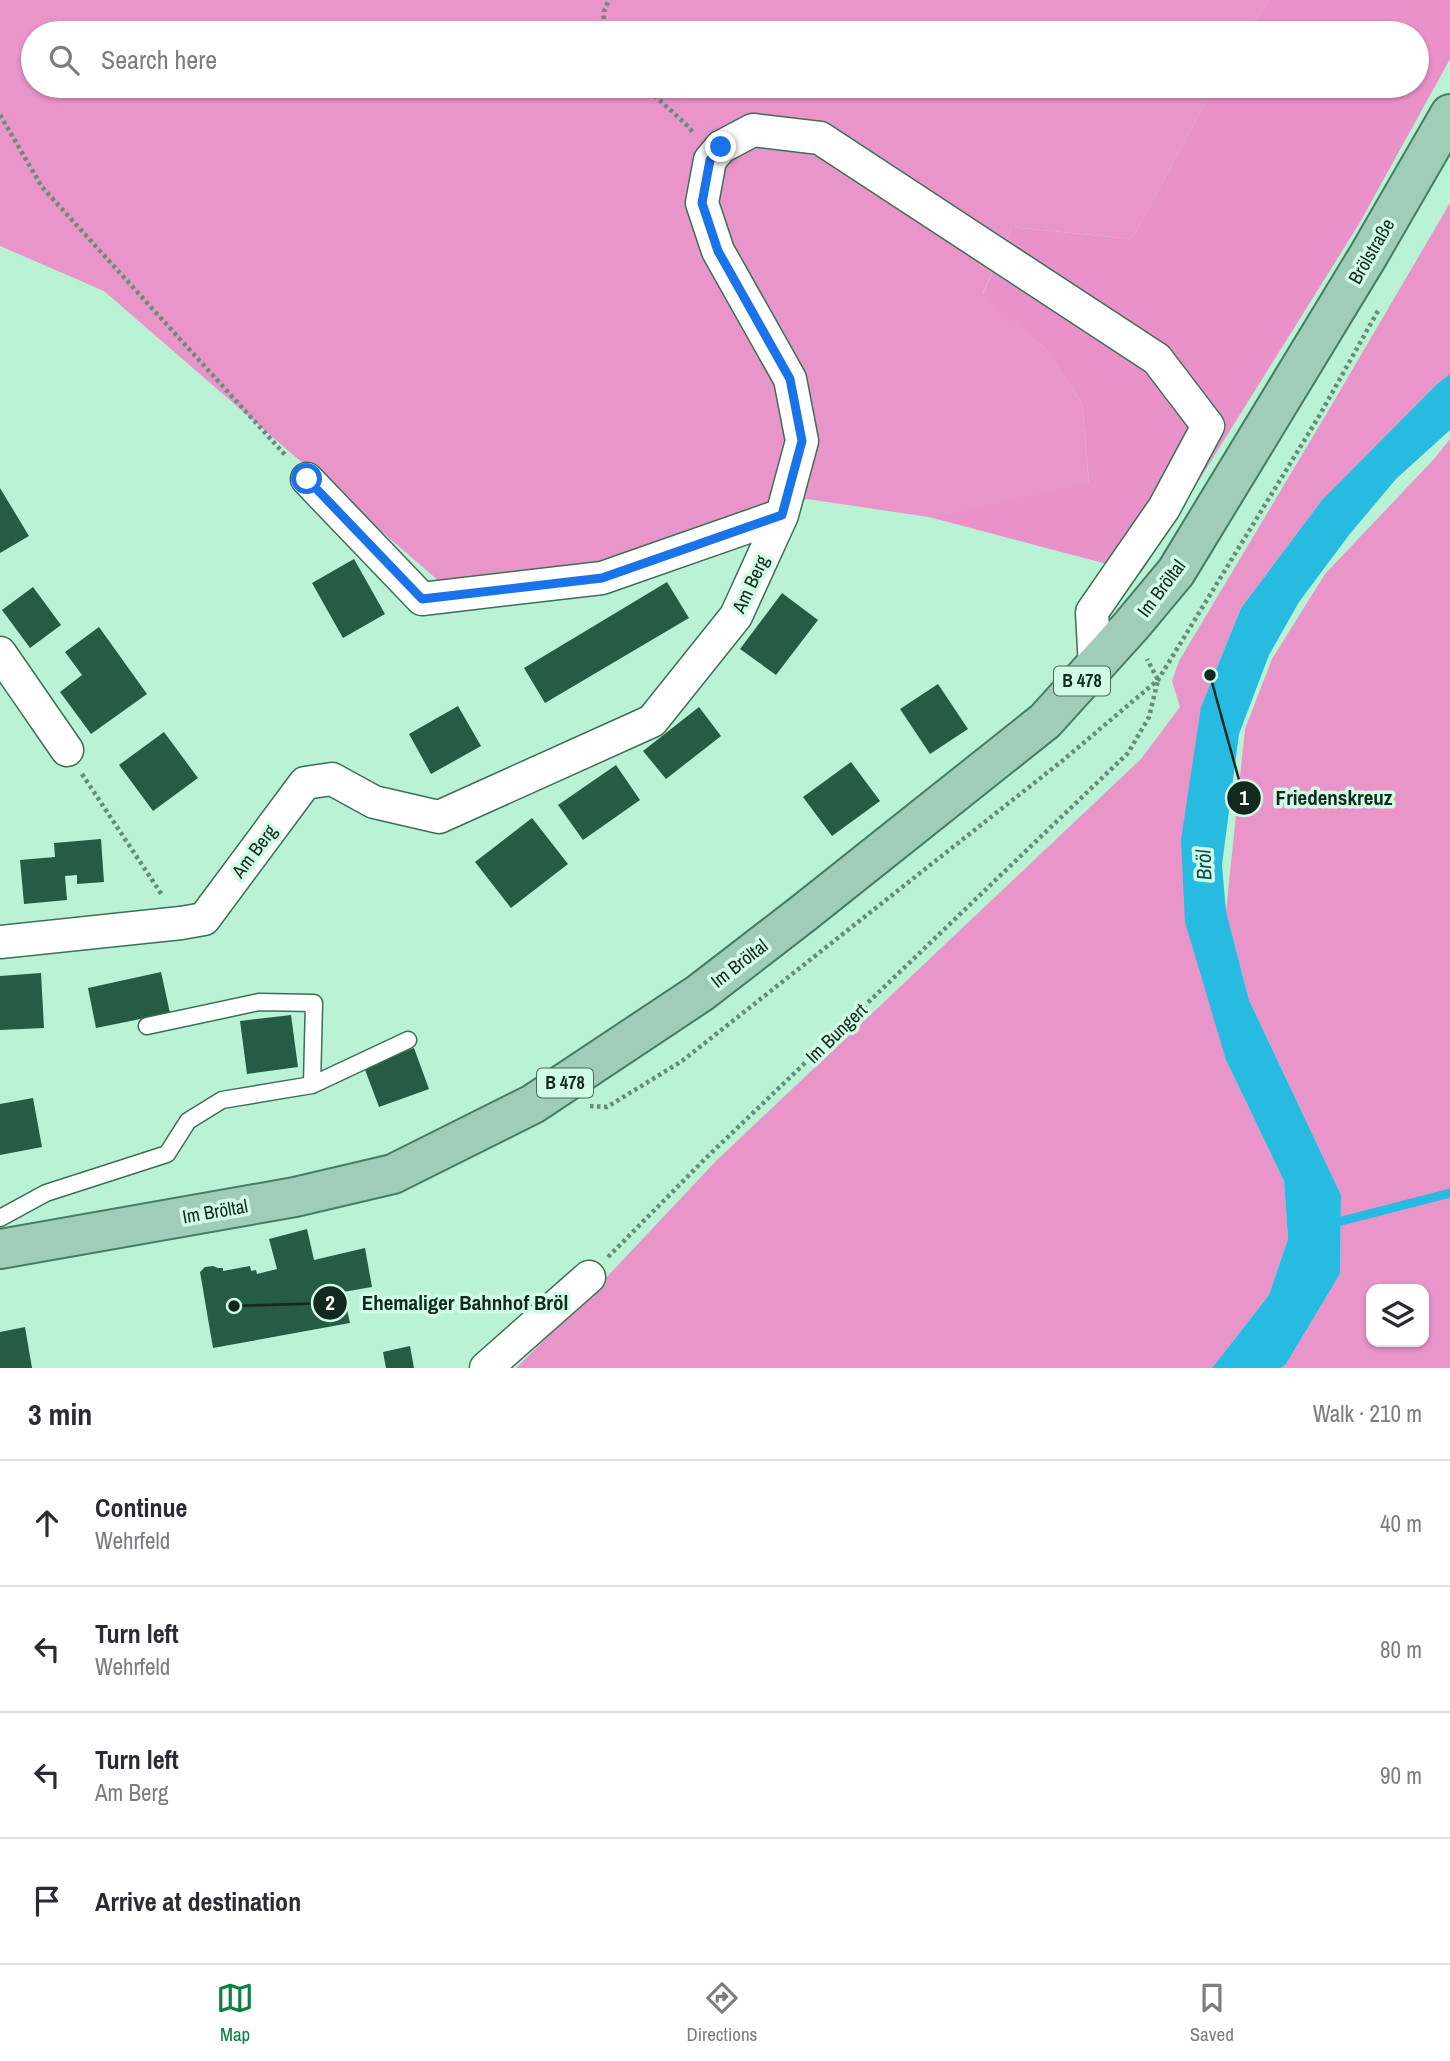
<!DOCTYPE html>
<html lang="en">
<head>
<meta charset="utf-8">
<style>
  :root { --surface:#fff; --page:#f2f2f3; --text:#2b2b33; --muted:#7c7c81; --line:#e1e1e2; --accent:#0b8043 }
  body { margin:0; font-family:"Archivo Narrow",sans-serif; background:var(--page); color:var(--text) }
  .controls { position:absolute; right:21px; bottom:21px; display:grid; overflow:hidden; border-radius:14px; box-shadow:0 2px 5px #0004 }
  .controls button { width:63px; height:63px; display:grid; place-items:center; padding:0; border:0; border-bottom:2px solid var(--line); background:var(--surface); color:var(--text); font:35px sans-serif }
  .stop { position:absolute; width:21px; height:21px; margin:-16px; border:5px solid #1a73e8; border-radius:50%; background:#fff }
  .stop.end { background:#1a73e8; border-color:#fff; box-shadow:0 2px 7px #0008 }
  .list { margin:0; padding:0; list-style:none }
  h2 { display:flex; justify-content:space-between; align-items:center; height:91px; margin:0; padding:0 28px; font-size:30px }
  h2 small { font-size:23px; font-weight:400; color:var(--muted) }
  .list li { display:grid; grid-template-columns:46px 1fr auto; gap:21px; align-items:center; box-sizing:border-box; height:126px; padding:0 28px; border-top:2px solid var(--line) }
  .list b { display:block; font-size:26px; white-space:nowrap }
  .list p { margin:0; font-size:23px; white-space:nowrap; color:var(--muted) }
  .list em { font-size:23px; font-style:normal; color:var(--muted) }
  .icon { flex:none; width:38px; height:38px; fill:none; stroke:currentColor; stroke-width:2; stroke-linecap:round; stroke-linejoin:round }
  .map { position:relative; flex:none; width:1450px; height:1368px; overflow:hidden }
  .search { position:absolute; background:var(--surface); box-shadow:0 2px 5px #0004; left:21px; right:21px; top:21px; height:77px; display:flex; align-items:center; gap:18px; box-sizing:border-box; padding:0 24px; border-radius:38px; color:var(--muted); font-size:26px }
  .sheet { height:595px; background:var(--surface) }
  nav { display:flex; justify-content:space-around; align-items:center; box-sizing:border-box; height:98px; border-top:2px solid var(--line); background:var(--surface); font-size:19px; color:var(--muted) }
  nav a { display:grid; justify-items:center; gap:4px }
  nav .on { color:var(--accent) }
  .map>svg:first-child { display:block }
  .green { fill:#e995ca; fill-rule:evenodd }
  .forest { fill:#ea91ca }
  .water { fill:#27bbe2 }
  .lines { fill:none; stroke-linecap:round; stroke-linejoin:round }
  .stream { stroke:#27bbe2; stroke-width:9 }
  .building { fill:#275c44 }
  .lane-casing { stroke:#3b6f56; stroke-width:19 }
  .street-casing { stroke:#3b6f56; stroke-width:35 }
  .primary-casing { stroke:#457e63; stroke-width:42 }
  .path { stroke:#668d79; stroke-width:4.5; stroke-dasharray:3.5 3.5; stroke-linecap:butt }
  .lane { stroke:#fff; stroke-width:16 }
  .street { stroke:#fff; stroke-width:32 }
  .primary { stroke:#a0cdb8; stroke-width:38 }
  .route { stroke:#1a73e8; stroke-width:9 }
  .labels { text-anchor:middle; stroke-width:7; stroke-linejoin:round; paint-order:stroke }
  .shield { fill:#d0fce5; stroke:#4c685a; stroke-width:2 }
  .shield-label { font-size:18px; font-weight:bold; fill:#13291f }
  .street-label { font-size:19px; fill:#13291f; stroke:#d0fce5 }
  .water-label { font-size:21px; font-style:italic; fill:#0e4859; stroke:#d0fce5 }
  .leader { fill:none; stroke:#13291f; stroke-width:2.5 }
  .callout-dot { fill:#13291f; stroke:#d0fce5; stroke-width:2.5 }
  .mark-label { font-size:21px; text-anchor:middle; font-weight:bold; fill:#fff }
  .callout-label { font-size:21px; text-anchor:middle; font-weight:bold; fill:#13291f; stroke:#d0fce5; stroke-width:7; stroke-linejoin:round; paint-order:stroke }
</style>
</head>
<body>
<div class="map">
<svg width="1450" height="1368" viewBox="0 0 1450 1368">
  <rect width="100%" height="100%" fill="#baf2d5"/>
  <path class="green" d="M 0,0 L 1269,0 L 1247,33 L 33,33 L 33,86 L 1214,86 L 1132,239 L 1012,227 L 983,293 L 1044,348 L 1082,403 L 1089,484 L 929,517 L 807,499 L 602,563 L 440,582 L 104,291 L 0,246 Z
    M 1450,203 L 1450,374 L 1437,384 L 1322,500 L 1241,608 L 1201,707 L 1226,1060 L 1284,1181 L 1288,1239 L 1269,1295 L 1212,1368 L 516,1368 L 588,1297 L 716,1161 L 1141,759 L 1180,707 L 1172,681 L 1179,661 L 1327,413 Z
    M 1450,439 L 1450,1368 L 1281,1368 L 1286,1364 L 1340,1274 L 1341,1195 L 1249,1000 L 1226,911 L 1245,729 L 1272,659 L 1325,574 L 1434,459 ZM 1371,1289 L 1424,1289 L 1424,1342 L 1371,1342 Z"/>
  <path class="forest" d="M 1269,0 L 1450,0 L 1450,59 L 1359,224 L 1141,573 L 929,517 L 1089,483 L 1082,403 L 1044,348 L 983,294 L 1012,227 L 1132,239 L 1214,86 L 1417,86 L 1417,33 L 1247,33 Z"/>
  <path class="water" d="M 1450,374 L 1450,430 L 1396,479 L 1349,535 L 1299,602 L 1269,655 L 1239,734 L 1222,865 L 1226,911 L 1249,1000 L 1341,1195 L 1340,1274 L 1286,1364 L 1281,1368 L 1212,1368 L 1269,1295 L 1288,1239 L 1284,1181 L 1226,1060 L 1185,922 L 1181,840 L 1201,707 L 1241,608 L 1322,500 L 1437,384 Z"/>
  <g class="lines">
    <path class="stream" d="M 1330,1224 L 1450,1193"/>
  </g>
  <path class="building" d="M 0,488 L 29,536 L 0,553 Z
    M 354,559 L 385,614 L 343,638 L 312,583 Z
    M 667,582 L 689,618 L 545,703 L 524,668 Z
    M 33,587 L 61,625 L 30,648 L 2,610 Z
    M 782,593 L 818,620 L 776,675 L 740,649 Z
    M 99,627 L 147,694 L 91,734 L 60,692 L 82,675 L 65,652 Z
    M 938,684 L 968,729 L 930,754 L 900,709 Z
    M 458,706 L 481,746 L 431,774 L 409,734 Z
    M 699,707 L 721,736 L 666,779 L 643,751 Z
    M 164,732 L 198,778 L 153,811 L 119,765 Z
    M 851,762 L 880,801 L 832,836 L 803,797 Z
    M 616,765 L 640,800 L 583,840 L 558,805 Z
    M 532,818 L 568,864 L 511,908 L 475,862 Z
    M 101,839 L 104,882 L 77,884 L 77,875 L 65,876 L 67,900 L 24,904 L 20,860 L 55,857 L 54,843 Z
    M 161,972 L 170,1013 L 96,1028 L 88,988 Z
    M 41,973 L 44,1028 L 0,1030 L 0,976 Z
    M 291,1015 L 298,1067 L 247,1074 L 240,1021 Z
    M 414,1048 L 429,1089 L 379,1107 L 364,1067 Z
    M 33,1098 L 42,1147 L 0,1155 L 0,1104 Z
    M 307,1229 L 314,1260 L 365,1248 L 372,1287 L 343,1292 L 350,1323 L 213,1348 L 200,1272 L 205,1267 L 213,1266 L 218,1268 L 223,1268 L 223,1271 L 250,1266 L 251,1271 L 256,1270 L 257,1274 L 277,1269 L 269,1239 Z
    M 25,1327 L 32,1368 L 0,1368 L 0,1332 Z
    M 410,1346 L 414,1368 L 386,1368 L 383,1352 Z"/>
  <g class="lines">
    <g class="lane-casing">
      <path id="lane" d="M 147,1026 L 259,1002 L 314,1003 L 312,1085
        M 0,1218 L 46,1193 L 167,1154 L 188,1121 L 222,1100 L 312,1085 L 408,1040"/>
    </g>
    <g class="street-casing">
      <path id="street" d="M 307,479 L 422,599 L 602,578 L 782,515
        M 0,653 L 67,750
        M 0,942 L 181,923 L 204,919 L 305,783 L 332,779 L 374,802 L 439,817 L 652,721 L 736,616 L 782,515 L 802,441 L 790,379 L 718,251 L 702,203 L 710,160 L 721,147 L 753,130 L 820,138 L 1157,359 L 1208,426 L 1164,508 L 1092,612 L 1095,667
        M 486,1368 L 589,1277"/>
    </g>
    <g class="primary-casing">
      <path id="primary" d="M 0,1249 L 295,1197 L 393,1174 L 533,1104 L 700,993 L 805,912 L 1045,721 L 1131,626 L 1176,572 L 1368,256 L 1450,114"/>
    </g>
    <path class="path" d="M 603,33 L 604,11 L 609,0
      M 644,86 L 689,127 L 693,133
      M 0,115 L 42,187 L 287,457
      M 82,774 L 162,895
      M 590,1106 L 607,1107 L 682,1061 L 1062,761 L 1158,680 L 1318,418 L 1379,309
      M 608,1257 L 707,1157 L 1128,753 L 1149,717 L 1158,680 L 1147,659"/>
    <use href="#lane" class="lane"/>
    <use href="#street" class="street"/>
    <use href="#primary" class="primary"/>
  </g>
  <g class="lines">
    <path class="route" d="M 307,479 L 422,599 L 602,578 L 782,515 L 802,441 L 790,379 L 718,251 L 702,203 L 710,160 L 721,147"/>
  </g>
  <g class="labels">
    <g class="shield">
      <rect x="1054" y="666.5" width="56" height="29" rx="5"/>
      <rect x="537" y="1068.5" width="56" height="29" rx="5"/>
    </g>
    <g class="shield-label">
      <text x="1082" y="687">B 478</text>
      <text x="565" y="1089">B 478</text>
    </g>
    <g class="street-label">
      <text transform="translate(1371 251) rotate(-60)" y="7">Brölstraße</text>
      <text transform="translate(750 584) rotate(-65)" y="7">Am Berg</text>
      <text transform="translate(1161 588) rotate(-53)" y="7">Im Bröltal</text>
      <text transform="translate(254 851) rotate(-53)" y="7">Am Berg</text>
      <text transform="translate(739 963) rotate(-38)" y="7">Im Bröltal</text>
      <text transform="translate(836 1033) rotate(-44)" y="7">Im Bungert</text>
      <text transform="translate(215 1211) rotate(-10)" y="7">Im Bröltal</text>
    </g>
    <g class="water-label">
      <text transform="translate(1204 865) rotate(-92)" y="7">Bröl</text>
    </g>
  </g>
  <path class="leader" d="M1210 675L1244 798M234 1306L330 1303"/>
  <g class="callout-dot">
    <circle cx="1210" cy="675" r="7"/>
    <circle cx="234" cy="1306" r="7"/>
    <circle cx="1244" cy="798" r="18"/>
    <circle cx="330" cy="1303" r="18"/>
  </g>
  <g class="mark-label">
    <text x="1244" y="805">1</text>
    <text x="330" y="1310">2</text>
  </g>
  <g class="callout-label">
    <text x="1334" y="805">Friedenskreuz</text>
    <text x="465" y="1310">Ehemaliger Bahnhof Bröl</text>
  </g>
</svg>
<div class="controls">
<button><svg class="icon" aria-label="layers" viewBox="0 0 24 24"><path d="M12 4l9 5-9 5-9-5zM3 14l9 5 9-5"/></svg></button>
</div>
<div class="stop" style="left:307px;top:479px"></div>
<div class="stop end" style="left:721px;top:147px"></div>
<div class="search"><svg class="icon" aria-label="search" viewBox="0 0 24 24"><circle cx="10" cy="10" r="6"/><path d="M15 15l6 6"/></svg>Search here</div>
</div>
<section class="sheet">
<h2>3 min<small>Walk · 210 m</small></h2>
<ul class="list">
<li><svg class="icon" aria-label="ahead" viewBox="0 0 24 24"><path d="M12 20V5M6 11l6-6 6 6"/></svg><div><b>Continue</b><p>Wehrfeld</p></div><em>40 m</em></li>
<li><svg class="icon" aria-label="left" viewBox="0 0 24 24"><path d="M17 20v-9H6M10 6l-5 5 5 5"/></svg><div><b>Turn left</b><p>Wehrfeld</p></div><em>80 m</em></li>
<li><svg class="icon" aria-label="left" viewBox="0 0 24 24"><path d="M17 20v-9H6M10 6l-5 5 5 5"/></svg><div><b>Turn left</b><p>Am Berg</p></div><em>90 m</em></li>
<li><svg class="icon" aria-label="arrive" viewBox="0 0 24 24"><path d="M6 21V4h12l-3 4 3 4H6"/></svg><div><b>Arrive at destination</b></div></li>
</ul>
</section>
<nav>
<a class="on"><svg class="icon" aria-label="map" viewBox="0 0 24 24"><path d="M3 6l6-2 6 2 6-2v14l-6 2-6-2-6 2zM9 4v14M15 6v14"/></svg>Map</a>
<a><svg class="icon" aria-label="directions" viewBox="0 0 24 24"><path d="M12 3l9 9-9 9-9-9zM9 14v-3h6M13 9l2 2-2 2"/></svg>Directions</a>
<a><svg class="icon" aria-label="saved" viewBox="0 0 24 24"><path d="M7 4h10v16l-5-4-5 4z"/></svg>Saved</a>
</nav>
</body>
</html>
